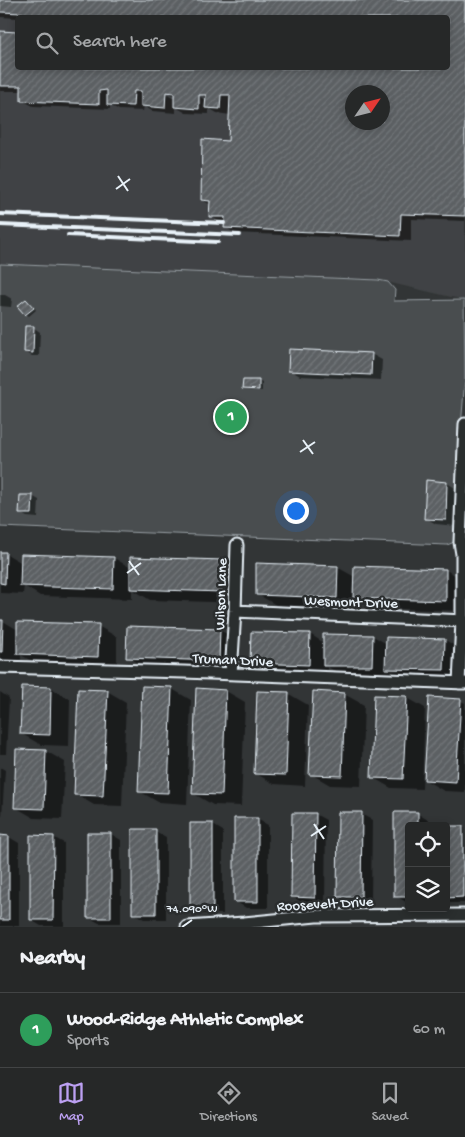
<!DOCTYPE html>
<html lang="en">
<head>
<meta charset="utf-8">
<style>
  :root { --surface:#262828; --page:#2e3030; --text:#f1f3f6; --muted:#a4a6a8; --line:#424445; --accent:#bca0f2 }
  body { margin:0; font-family:"Gochi Hand",sans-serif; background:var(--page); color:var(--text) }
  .controls { position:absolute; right:15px; bottom:15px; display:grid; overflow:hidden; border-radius:5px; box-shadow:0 2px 8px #0003 }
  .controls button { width:45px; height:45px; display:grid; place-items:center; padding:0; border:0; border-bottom:1px solid var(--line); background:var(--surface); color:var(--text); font:25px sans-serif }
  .compass { position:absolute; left:345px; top:85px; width:45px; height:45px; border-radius:50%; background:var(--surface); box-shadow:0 2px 8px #0003; rotate:55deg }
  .you { position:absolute; left:295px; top:510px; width:18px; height:18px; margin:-12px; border:4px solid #fff; border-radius:50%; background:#1a73e8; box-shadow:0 0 0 8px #1a73e833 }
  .badge { display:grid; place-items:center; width:32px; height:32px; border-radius:50%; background:var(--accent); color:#fff; font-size:16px; font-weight:700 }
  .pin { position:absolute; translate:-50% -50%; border:2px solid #fff; box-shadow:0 1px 5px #0006 }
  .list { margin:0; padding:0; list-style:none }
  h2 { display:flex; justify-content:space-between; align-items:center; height:65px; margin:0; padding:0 20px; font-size:21px }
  h2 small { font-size:16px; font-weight:400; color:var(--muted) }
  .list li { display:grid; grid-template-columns:32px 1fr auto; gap:15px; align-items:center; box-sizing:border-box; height:75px; padding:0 20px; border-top:1px solid var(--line) }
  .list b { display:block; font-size:19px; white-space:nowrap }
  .list p { margin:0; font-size:16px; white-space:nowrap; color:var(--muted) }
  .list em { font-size:16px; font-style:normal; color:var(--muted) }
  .icon { flex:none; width:28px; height:28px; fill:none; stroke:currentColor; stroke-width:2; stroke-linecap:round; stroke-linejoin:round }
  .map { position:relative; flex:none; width:465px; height:927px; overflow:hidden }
  .search { position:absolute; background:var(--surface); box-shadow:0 2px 8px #0003; left:15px; right:15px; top:15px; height:55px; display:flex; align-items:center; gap:12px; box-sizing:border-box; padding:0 18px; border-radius:5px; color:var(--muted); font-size:19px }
  .sheet { height:140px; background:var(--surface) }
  nav { display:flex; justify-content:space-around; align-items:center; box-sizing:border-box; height:70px; border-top:1px solid var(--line); background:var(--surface); font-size:14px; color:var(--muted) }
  nav a { display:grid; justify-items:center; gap:2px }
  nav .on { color:var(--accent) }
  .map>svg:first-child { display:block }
  .built { fill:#3f4244; fill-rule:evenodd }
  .park { fill:#494d4f; stroke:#989fa4 }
  .shadow { fill:#0007; fill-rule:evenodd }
  .building { fill:url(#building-hatch); stroke:#e8f1f8; fill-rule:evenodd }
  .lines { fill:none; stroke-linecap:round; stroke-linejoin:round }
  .minor-casing { stroke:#e8f1f8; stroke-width:15 }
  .minor { stroke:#2a2d2e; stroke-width:11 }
  .rail { stroke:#e8f1f8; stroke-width:4 }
  .ticks { fill:none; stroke:#e8f1f8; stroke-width:2 }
  .labels { text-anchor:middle; stroke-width:5; stroke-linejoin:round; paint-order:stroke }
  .street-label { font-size:15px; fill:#e8f1f8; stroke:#2a2d2e }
  .ticks-label { font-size:12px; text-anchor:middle; fill:#e8f1f8; stroke:#2a2d2e; stroke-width:5; stroke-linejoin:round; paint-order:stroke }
</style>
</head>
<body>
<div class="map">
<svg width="465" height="927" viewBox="0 0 465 927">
  <defs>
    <pattern id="building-hatch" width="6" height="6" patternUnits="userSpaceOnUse" patternTransform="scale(1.25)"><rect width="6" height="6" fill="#5c6063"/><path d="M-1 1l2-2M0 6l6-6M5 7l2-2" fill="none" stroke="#73777a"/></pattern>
  </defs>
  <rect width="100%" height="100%" fill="#323536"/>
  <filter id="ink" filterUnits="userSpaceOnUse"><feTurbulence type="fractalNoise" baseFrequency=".02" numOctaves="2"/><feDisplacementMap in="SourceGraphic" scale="10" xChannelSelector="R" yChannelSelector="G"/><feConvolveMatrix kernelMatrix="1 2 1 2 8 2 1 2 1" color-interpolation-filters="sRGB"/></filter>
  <g filter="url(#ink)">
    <path class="built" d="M 0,0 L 465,0 L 465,305 L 464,300 L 378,280 L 0,264 ZM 18,18 L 448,18 L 448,68 L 18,68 ZM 352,92 L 382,92 L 382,122 L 352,122 Z"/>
    <path class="park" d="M 0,264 L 378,280 L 388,282 L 395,290 L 394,301 L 464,300 L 465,378 L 460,439 L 455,540 L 452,543 L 447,545 L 0,527 Z"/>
    <path class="shadow" d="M 0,0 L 465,0 L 465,221 L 411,219 L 411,241 L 235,233 L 225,227 L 226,222 L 220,222 L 210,216 L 211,205 L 202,200 L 229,142 L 230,115 L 217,113 L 209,108 L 209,114 L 186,113 L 176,107 L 176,113 L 152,111 L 144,106 L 143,111 L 119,110 L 110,105 L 110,109 L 33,106 L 22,100 L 23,91 L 0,91 L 0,33 L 18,68 L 448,68 L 448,18 L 18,18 L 0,17 ZM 161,88 L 176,97 L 176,99 L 160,90 ZM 194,90 L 207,98 L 207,101 L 193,93 ZM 352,92 L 382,92 L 382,122 L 352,122 Z
      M 0,295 L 5,295 L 12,299 L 11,307 L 0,306 Z
      M 26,300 L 29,302 L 36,310 L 29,316 L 26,314 Z
      M 34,328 L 40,332 L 39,356 L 32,356 L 25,352 Z
      M 371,354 L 382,360 L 381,380 L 300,376 L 290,370 Z
      M 244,381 L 259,381 L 262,383 L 262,391 L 247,390 L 244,388 Z
      M 427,482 L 447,483 L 457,489 L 456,526 L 436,524 L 426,518 Z
      M 32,496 L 39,500 L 38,518 L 27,517 L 20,513 Z
      M 0,553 L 5,553 L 22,563 L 114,558 L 131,568 L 132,559 L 223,562 L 242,573 L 241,603 L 150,600 L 132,589 L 132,599 L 40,596 L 24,586 L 23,594 L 0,593 Z
      M 337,567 L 355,577 L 355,567 L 446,570 L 465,581 L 464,611 L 373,608 L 356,598 L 356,608 L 276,605 L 257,594 Z
      M 0,621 L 3,621 L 18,630 L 98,626 L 117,637 L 117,667 L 37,664 L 21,655 L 21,662 L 0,662 Z
      M 220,630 L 239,641 L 238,671 L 147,668 L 128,657 Z
      M 310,634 L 324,643 L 373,636 L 387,644 L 445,640 L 464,651 L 463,681 L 405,679 L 391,671 L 391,676 L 343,676 L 328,667 L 328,675 L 271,673 L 252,662 Z
      M 51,688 L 70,699 L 69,746 L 41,745 L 22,734 Z
      M 172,689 L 191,700 L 187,804 L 158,802 L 139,791 Z
      M 107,691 L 126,702 L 122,806 L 94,805 L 75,794 Z
      M 226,691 L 245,702 L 241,806 L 213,805 L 194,794 Z
      M 0,692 L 9,698 L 6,754 L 0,754 Z
      M 258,692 L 289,694 L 308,705 L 305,786 L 274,784 L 255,773 Z
      M 344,694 L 364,705 L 361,786 L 330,785 L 311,774 Z
      M 406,697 L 425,708 L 422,789 L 391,788 L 372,777 Z
      M 430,699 L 461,701 L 465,703 L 465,792 L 444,791 L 425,780 Z
      M 46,751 L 65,762 L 62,819 L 34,818 L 15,807 Z
      M 0,767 L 5,770 L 2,816 L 0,816 Z
      M 396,813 L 418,814 L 428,820 L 428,826 L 409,826 L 409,902 L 406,902 L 396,896 Z
      M 315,814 L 326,820 L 325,903 L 303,903 L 293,897 Z
      M 361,814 L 372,820 L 371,902 L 349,902 L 339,896 Z
      M 257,819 L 268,825 L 268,908 L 246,908 L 235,901 Z
      M 191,825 L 213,825 L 223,831 L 223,914 L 201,914 L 191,907 Z
      M 446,827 L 463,827 L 465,828 L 465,903 L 451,903 L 446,900 Z
      M 155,831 L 166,837 L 166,919 L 144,919 L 133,913 Z
      M 111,834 L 121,840 L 121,923 L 99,923 L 88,917 Z
      M 0,837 L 9,837 L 19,843 L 19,926 L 0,926 Z
      M 53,837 L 64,843 L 64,926 L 41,926 L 31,920 Z"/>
    <path class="building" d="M 0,0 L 465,0 L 465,216 L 401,214 L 400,236 L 224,228 L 225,217 L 209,217 L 210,201 L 201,200 L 202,139 L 228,141 L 230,95 L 221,95 L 220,109 L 205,108 L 206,95 L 199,95 L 199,109 L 174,107 L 174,93 L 166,92 L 165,108 L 141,106 L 141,91 L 134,91 L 133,106 L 107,105 L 107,90 L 99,91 L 99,104 L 21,101 L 21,86 L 0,86 L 0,31 L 18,32 L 18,68 L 448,68 L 448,18 L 23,18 L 23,13 L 0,12 ZM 352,92 L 382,92 L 382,122 L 352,122 Z
      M 26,299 L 34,308 L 25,315 L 17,306 Z
      M 25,326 L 34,326 L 33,353 L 24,352 Z
      M 289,349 L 372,353 L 371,375 L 288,371 Z
      M 243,380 L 259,380 L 259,390 L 242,389 Z
      M 426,480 L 447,482 L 446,520 L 424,519 Z
      M 20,495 L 33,495 L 32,514 L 19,514 Z
      M 0,552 L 6,552 L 5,584 L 0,583 Z
      M 21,554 L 114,557 L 113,589 L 20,586 Z
      M 130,557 L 223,560 L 222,592 L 130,589 Z
      M 256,563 L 338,566 L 337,598 L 256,595 Z
      M 354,566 L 446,569 L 446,601 L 353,598 Z
      M 0,620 L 3,620 L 2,652 L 0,652 Z
      M 17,622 L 99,624 L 98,657 L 17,654 Z
      M 127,626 L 220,629 L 219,661 L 126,658 Z
      M 251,632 L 310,633 L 309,665 L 250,663 Z
      M 323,634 L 373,635 L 372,666 L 323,666 Z
      M 386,637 L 445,639 L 444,670 L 385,669 Z
      M 22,686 L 51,687 L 50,735 L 20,734 Z
      M 142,686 L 172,687 L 168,793 L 138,792 Z
      M 196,688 L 226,690 L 222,795 L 192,794 Z
      M 78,689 L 108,690 L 103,796 L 74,795 Z
      M 257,691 L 289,692 L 286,775 L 254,774 Z
      M 313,691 L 345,693 L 342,776 L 309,775 Z
      M 374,695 L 407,696 L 403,779 L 371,778 Z
      M 429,697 L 461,699 L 456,782 L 424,780 Z
      M 16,749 L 46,750 L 44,809 L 14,808 Z
      M 338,812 L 362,812 L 361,897 L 337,897 Z
      M 394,812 L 418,812 L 418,826 L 409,826 L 409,897 L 394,897 Z
      M 292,813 L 316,813 L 315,898 L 291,897 Z
      M 234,818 L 258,818 L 258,902 L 234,902 Z
      M 190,823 L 213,823 L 213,908 L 190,908 Z
      M 446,826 L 463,826 L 463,897 L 446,898 Z
      M 132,829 L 156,829 L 156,914 L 132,914 Z
      M 87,833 L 111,833 L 111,918 L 87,918 Z
      M 0,835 L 9,836 L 9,920 L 0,920 Z
      M 30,835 L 54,836 L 53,920 L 30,920 Z"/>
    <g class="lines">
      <g class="minor-casing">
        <path id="minor" d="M 235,611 L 465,621
          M 0,667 L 184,672 L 465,683
          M 231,674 L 235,611 L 237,545
          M 459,683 L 462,621 L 462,554 L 460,542 L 465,424
          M 187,927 L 244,923 L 316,916 L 465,915"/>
      </g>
      <use href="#minor" class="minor"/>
      <path class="rail" d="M 0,214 L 224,223
        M 0,225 L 240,235
        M 68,235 L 218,242"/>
    </g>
  </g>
  <path class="ticks" d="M 118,176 L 128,191M 116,189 L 130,179M 303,440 L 313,454M 300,452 L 315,442M 129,561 L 139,575M 127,573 L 141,563M 314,824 L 324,839M 311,836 L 326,826M 182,927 L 192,920"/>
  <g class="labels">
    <g class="street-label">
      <text transform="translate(220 594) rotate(-88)" y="5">Wilson Lane</text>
      <text transform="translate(351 601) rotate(2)" y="5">Wesmont Drive</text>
      <text transform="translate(233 659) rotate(3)" y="5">Truman Drive</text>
      <text transform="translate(325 903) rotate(-3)" y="5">Roosevelt Drive</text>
    </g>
  </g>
  <g class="ticks-label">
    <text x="192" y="912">74.090°W</text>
  </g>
</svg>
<div class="controls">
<button><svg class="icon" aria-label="locate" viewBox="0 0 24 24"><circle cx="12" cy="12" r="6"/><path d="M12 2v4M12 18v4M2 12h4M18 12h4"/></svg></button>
<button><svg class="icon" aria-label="layers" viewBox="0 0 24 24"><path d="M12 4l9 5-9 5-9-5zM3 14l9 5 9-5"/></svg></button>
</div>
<svg class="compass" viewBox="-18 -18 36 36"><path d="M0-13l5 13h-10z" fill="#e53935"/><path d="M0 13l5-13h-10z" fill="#a4a6a8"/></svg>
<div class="you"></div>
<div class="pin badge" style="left:231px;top:417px;background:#2e9e5b">1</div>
<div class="search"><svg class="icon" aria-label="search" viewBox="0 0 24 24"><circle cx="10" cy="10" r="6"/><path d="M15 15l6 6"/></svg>Search here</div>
</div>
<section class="sheet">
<h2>Nearby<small></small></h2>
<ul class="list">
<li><span class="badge" style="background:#2e9e5b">1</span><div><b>Wood-Ridge Athletic Complex</b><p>Sports</p></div><em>60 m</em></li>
</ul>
</section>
<nav>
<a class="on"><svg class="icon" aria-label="map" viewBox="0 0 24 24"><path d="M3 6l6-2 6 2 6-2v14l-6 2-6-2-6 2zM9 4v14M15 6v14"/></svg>Map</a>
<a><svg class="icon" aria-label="directions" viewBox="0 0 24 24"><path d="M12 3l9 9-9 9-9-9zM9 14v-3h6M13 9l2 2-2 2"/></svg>Directions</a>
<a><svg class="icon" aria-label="saved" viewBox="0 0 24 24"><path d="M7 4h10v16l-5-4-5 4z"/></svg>Saved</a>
</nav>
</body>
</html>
